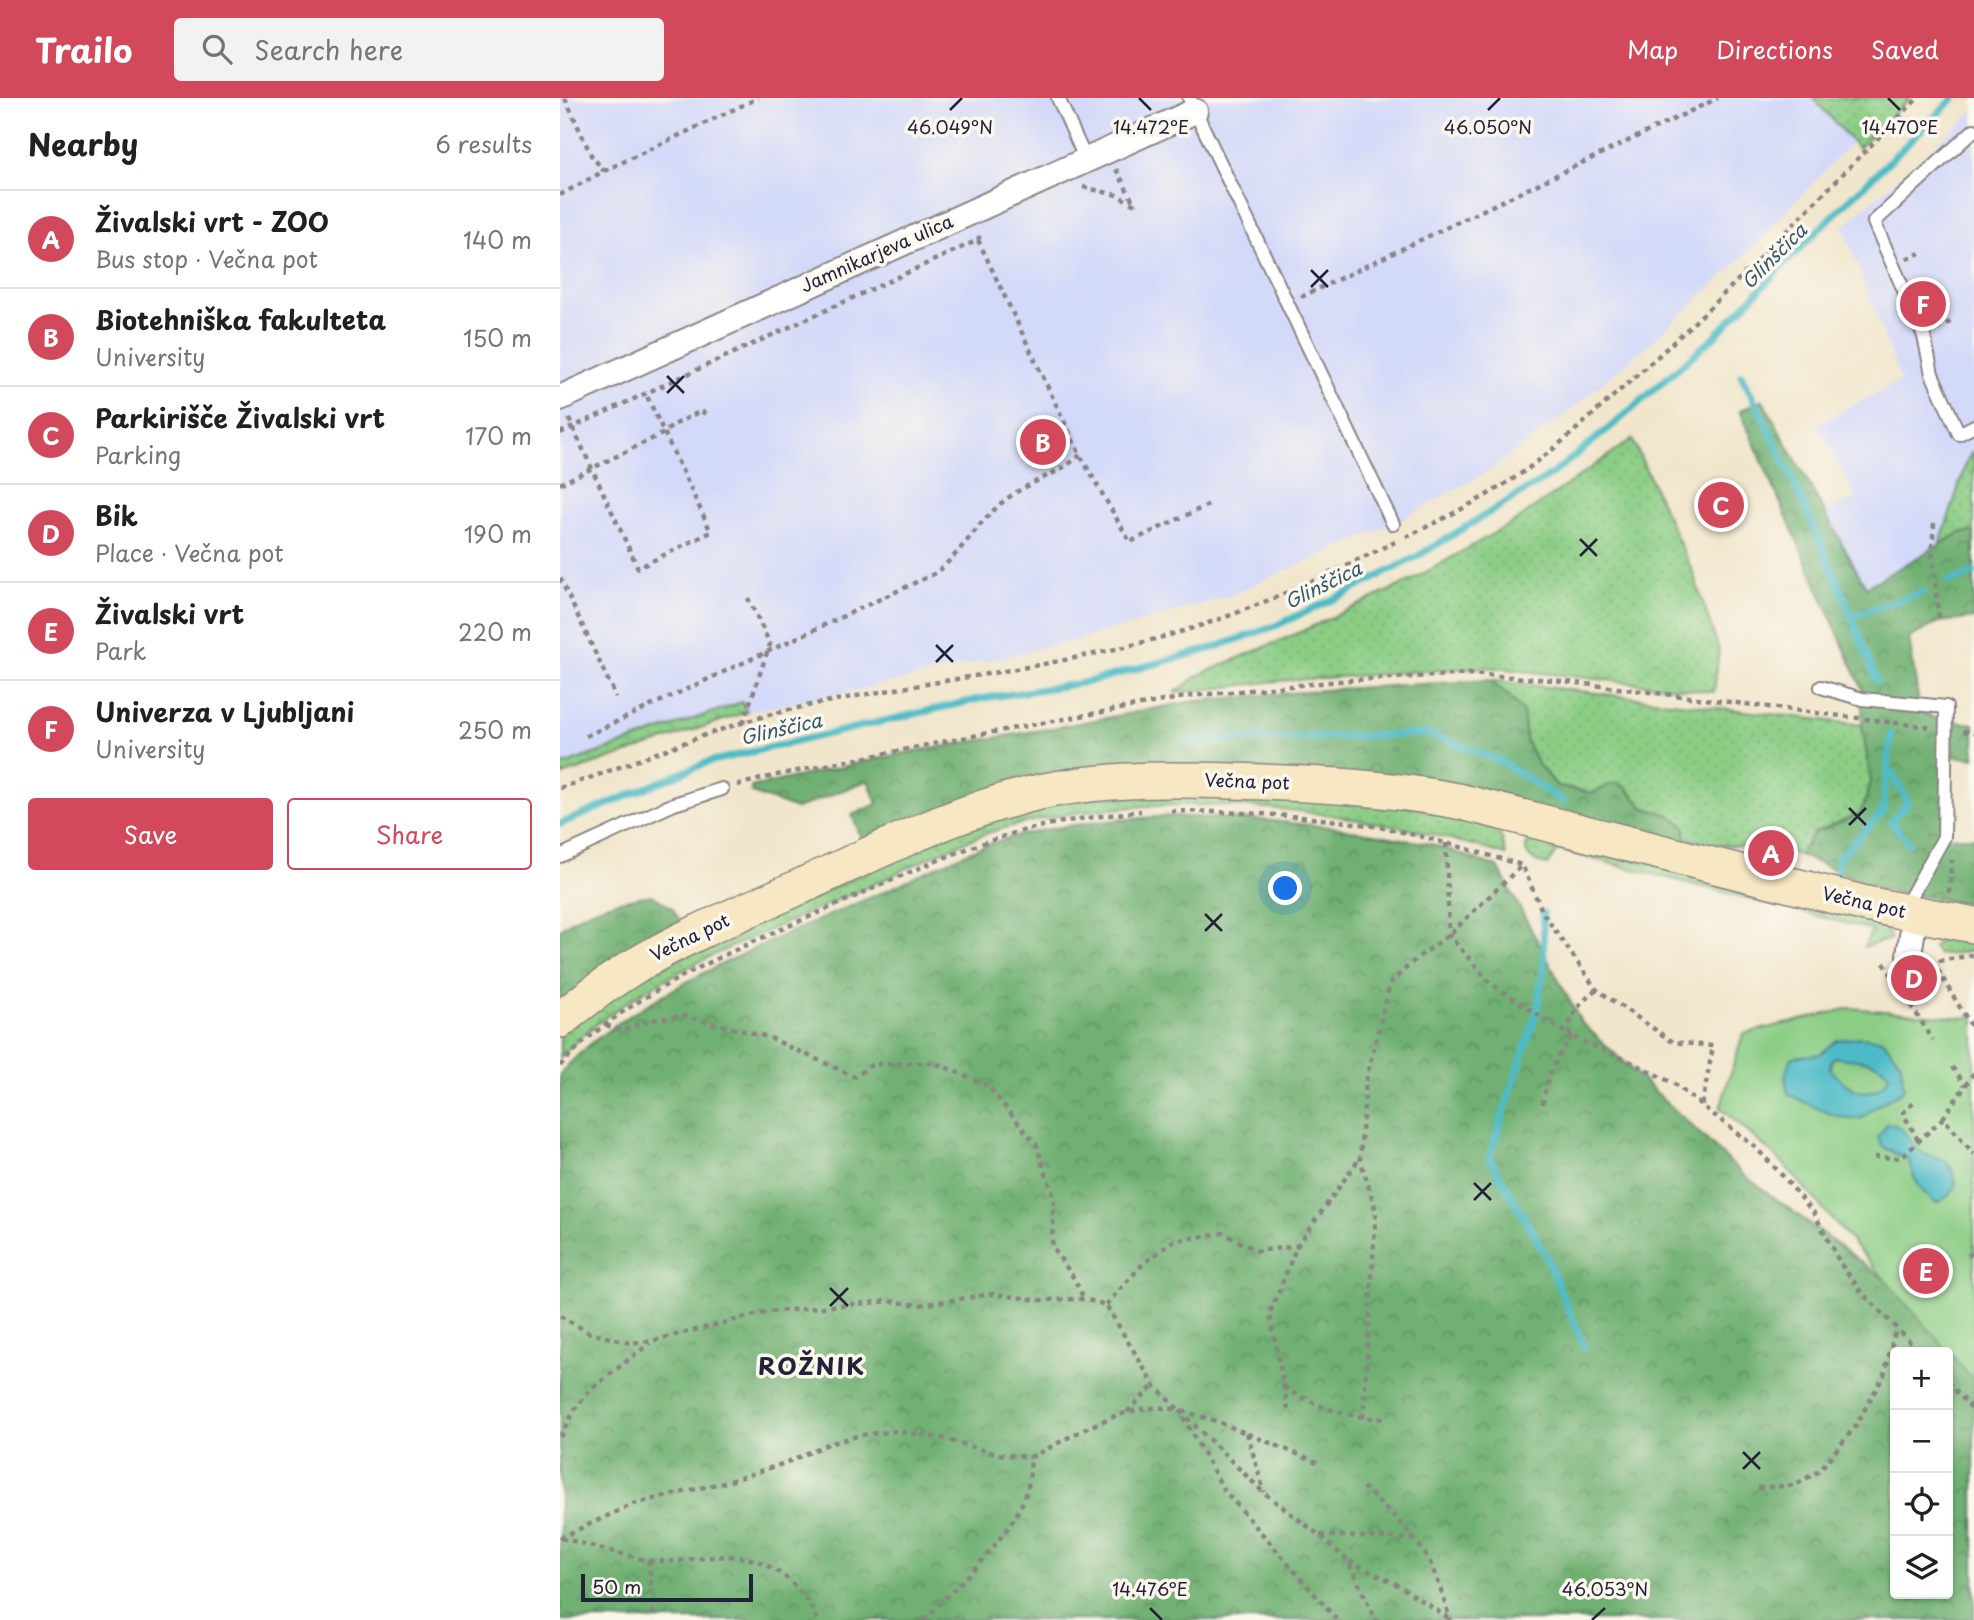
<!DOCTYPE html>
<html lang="en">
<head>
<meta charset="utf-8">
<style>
  :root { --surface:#fff; --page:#f2f2f2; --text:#202124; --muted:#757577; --line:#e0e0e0; --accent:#d1495b }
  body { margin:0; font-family:"Playpen Sans",sans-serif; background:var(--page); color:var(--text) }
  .controls { position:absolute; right:21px; bottom:21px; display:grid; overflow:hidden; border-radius:7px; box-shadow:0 2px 5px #0004 }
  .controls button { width:63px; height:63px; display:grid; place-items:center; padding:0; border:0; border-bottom:2px solid var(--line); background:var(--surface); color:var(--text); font:35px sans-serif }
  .scale { position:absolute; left:21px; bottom:18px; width:172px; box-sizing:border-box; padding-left:7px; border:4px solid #22223b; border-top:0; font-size:19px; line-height:24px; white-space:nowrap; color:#22223b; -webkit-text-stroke:5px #fbf7ec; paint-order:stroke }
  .you { position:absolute; left:726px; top:791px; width:24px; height:24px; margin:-18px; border:5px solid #fff; border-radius:50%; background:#1a73e8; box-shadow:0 0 0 10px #1a73e833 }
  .badge { display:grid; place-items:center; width:46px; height:46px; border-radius:50%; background:var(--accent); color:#fff; font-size:23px; font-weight:700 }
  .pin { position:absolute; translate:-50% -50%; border:4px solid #fff; box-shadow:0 2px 7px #0006 }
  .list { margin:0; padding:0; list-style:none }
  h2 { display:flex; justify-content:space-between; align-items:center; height:91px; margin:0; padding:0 28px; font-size:30px }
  h2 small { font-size:23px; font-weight:400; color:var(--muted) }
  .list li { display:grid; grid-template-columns:46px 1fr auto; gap:21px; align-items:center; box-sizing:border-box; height:98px; padding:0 28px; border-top:2px solid var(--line) }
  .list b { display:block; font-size:26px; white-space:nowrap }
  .list p { margin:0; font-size:23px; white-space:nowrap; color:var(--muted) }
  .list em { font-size:23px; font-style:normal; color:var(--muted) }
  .actions { display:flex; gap:14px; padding:21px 28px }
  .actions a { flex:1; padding:16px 0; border:2px solid var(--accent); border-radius:7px; text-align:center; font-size:24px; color:var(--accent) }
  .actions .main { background:var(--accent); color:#fff }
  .icon { flex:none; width:38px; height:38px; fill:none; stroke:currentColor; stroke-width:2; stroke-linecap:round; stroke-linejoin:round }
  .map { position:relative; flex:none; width:1414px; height:1522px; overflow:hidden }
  header { display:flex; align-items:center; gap:42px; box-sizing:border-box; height:98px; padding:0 35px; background:var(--accent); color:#fff }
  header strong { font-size:33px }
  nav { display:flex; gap:38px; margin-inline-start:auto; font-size:24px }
  .search { width:490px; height:63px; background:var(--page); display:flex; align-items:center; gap:18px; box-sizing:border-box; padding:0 24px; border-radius:7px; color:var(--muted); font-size:26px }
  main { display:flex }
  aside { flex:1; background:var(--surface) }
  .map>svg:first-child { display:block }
  .built { fill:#d3d9f9 }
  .grass { fill:url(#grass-dots); stroke:#567860; stroke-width:2 }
  .forest { fill:url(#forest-crowns); stroke:#496956; stroke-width:2; fill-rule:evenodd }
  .park { fill:#8bcd85; stroke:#567860; stroke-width:2 }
  .water { fill:#4dbbc7; stroke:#386e81; stroke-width:2; fill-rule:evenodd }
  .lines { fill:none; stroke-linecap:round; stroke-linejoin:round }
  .stream { stroke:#4dbbc7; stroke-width:7 }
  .service-casing { stroke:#8a8484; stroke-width:16 }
  .minor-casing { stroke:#8a8484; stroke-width:28 }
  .secondary-casing { stroke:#8a8484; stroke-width:38 }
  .path { stroke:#8a8484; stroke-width:4.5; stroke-dasharray:5 5; stroke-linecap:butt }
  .service { stroke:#fff; stroke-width:12 }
  .minor { stroke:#fff; stroke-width:24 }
  .secondary { stroke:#f7e8c3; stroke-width:35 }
  .ticks { fill:none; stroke:#22223b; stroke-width:2.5 }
  .labels { text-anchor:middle; stroke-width:7; stroke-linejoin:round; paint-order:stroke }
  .street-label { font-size:18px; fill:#22223b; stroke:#fbf7ec }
  .water-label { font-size:19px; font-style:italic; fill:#31586c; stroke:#fbf7ec }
  .district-label { font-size:24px; font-weight:bold; letter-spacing:2px; fill:#22223b; stroke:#fbf7ec }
  .ticks-label { font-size:18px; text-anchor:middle; fill:#22223b; stroke:#fbf7ec; stroke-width:7; stroke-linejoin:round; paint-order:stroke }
</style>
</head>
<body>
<header>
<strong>Trailo</strong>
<div class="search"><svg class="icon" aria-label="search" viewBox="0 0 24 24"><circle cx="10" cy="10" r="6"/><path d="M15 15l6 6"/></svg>Search here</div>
<nav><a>Map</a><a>Directions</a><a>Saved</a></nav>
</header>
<main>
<aside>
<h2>Nearby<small>6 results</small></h2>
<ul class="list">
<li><span class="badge">A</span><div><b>Živalski vrt - ZOO</b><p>Bus stop · Večna pot</p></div><em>140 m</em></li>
<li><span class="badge">B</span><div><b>Biotehniška fakulteta</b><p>University</p></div><em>150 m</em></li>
<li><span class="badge">C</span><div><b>Parkirišče Živalski vrt</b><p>Parking</p></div><em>170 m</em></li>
<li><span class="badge">D</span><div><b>Bik</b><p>Place · Večna pot</p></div><em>190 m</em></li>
<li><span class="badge">E</span><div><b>Živalski vrt</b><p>Park</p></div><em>220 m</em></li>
<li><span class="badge">F</span><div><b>Univerza v Ljubljani</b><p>University</p></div><em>250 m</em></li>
</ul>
<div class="actions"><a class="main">Save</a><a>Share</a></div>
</aside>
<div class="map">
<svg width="1414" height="1522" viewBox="0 0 1414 1522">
  <defs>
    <pattern id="grass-dots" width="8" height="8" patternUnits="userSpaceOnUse" patternTransform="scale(1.75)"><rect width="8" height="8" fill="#8bcd85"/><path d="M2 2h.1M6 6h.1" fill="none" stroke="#78b074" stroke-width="1.8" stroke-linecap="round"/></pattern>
    <pattern id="forest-crowns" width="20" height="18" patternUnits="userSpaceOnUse" patternTransform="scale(1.75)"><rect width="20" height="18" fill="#70b072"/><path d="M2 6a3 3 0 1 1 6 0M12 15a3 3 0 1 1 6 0" fill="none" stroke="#5c8f5f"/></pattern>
  </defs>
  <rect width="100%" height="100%" fill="#fbf7ec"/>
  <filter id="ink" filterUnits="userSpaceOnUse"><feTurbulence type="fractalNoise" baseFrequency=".0143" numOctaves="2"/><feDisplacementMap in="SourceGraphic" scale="14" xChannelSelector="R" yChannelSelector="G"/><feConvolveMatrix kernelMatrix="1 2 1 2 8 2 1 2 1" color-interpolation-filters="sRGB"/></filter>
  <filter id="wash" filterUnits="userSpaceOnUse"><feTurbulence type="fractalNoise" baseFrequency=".00686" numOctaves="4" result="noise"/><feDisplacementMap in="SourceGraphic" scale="28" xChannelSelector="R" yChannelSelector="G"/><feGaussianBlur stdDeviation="1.57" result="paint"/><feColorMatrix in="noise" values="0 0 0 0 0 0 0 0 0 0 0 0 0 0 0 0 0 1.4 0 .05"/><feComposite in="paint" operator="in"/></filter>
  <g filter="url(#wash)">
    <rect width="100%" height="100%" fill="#f1e6cc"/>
    <path class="built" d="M 0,0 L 1253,0 L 1292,44 L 1187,155 L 1097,239 L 1007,315 L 927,374 L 833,426 L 666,499 L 521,541 L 294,593 L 187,614 L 0,674 Z
      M 1414,13 L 1414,434 L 1400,435 L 1306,489 L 1266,413 L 1296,400 L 1257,326 L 1341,283 L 1283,129 Z"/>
    <path class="grass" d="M 1253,0 L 1350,0 L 1298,50 Z
      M 1072,341 L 1132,472 L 1159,552 L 1154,594 L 927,569 L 718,583 L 614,595 L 641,576 L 738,535 L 850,483 L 957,422 Z
      M 1412,354 L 1414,354 L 1414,434 L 1400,435 L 1380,446 L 1407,363 Z
      M 929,582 L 1302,627 L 1311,684 L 1301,715 L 1254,734 L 1239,757 L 1212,750 L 1144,746 L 1126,740 L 1125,729 L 1110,717 L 1084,710 L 1067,690 L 1032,695 L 997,688 L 977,665 L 966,642 L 963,614 L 948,597 Z
      M 182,604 L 187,614 L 0,678 L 0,668 Z
      M 514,698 L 814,700 L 934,729 L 942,741 L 946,757 C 794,709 600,687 444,730 C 403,742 366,761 327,780 C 295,795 263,808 230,823 C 154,856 56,897 0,960 L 0,937 L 74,882 L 404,729 Z
      M 975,737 L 1320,823 L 1325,828 L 1331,841 L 1304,849 L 1312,832 L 998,752 L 987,767 C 970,763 956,752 975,737 Z
      M 1385,837 L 1414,842 L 1414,852 L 1387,857 L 1378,856 L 1373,849 Z"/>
    <path class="forest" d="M 1202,301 L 1306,489 L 1400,435 L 1414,434 L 1414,520 L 1379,524 L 1349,540 L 1360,613 L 1379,622 L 1414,626 L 1414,660 L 1385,658 L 1384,739 L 1414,739 L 1414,806 L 1326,793 L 1239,757 L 1254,735 L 1301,715 L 1311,684 L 1302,627 L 1302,590 L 1180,313 Z
      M 929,582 L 948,597 L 963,614 L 966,642 L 977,665 L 997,688 L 1032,695 L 1056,684 L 1067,690 L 1084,710 L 1110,717 L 1125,729 L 1125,750 L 630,671 L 305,749 L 292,717 L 317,706 L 308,682 L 236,711 L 192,695 L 191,689 L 344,655 L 493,630 L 634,603 L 777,591 Z
      M 610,718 L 703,722 L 779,730 L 871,746 L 938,769 L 1021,924 L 1185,1078 L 1400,1237 L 1414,1253 L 1414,1522 L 0,1522 L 0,976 C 29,942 67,918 105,896 C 173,857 245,828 316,797 C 358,779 398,755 442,742 C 497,726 553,722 610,718 ZM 1335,1254 L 1388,1254 L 1388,1496 L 1335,1496 Z
      M 92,797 L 112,810 L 122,826 L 0,909 L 0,831 C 27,809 58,802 92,797 Z"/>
    <path class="park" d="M 1290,910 L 1406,920 L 1414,916 L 1414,1283 L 1221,1063 L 1160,1010 L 1183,936 Z"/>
    <path class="water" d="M 1300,939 L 1323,942 L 1341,965 L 1344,991 C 1335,1000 1325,1002 1315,1009 C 1310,1012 1307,1018 1302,1020 C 1285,1027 1245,1004 1228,996 L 1225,978 L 1232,959 L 1260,956 L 1277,942 ZM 1275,959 C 1295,964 1320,958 1329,979 C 1311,1007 1286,990 1270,971 L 1271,963 Z
      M 1327,1026 C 1345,1024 1348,1046 1361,1054 C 1369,1059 1379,1060 1388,1065 C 1401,1084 1398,1096 1376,1105 C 1362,1095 1351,1079 1349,1062 L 1323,1049 L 1318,1040 Z"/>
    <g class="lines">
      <path class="stream" d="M 1181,277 C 1233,376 1277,479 1317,583
        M 1389,484 L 1414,475
        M 1292,518 L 1363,494
        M 626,643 L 870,636 L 941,663 L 1004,704
        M 1328,668 L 1348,704 L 1331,724 L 1349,745
        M 0,726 L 148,664 L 419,601 L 528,584 L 653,550 L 715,528 L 787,495 L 858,458 L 991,377 L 1058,323 L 1154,239 L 1247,143 L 1394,0
        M 1277,777 L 1278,761 L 1323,713 L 1331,636
        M 983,815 L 984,869 L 976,917 L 929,1059 L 984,1154 L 1024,1248"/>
    </g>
  </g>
  <g filter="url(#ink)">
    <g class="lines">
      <g class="service-casing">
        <path id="service" d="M 498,0 L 526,62
          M 629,0 L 833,426
          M 1414,32 L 1314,124 L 1364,238 L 1372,276 L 1399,336 L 1414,328
          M 1261,589 L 1302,601 L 1386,609 L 1384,739 L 1344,811
          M 0,758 L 114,706 L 162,691"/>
      </g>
      <g class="minor-casing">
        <path id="minor" d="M 0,300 L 635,13
          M 1349,857 L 1355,817"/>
      </g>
      <g class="secondary-casing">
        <path id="secondary" d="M 0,922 C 23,903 47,885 73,869 C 124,838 181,815 235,791 C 304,760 383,719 456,700 C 526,680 600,681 672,683 C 748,685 823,689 898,703 L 1306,806 L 1414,827"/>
      </g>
      <path class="path" d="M 5,0 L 31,57 L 44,73
        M 556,71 L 575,107
        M 523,89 L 557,97 L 575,107
        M 0,97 L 44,73 L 198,0
        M 418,142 L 520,357 L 570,444 L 650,406
        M 1347,161 L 1360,155
        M 741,199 L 1158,0
        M 1377,231 L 1392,223
        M 9,321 L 78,470 L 151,434 L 85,294
        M 0,335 L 418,142 L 421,135
        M 0,386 L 104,335 L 112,328 L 141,313 L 149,318
        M 1374,425 L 1372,451 L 1379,524
        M 846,439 C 887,419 929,398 966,372 C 999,348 1029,320 1059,293 C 1165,201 1259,98 1358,0
        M 0,480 L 56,599
        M 183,625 L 210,546 L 188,500
        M 1403,633 L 1414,634
        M 26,638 L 376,475 C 402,454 418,424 444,403 C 467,384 498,377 520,357
        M 177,687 L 217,677 L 428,635 L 630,598 L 791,582 L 910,576 L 993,582 L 1369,629
        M 0,690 C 74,666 145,633 220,614 C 352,583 490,573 620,534 C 694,512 765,478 835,444
        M 611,713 C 678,714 746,717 813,728 C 863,737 913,753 962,767 L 983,815 L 1036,891 L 1113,944 L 1153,948 L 1142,1007
        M 886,745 L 889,837 L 930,885 L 1010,938 L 989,977 L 982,1007
        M 1389,795 L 1392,762
        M 1413,857 L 1373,864 L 1414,933
        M 1324,865 L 1373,942
        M 1036,891 C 1021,906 1007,916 1010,938 L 1073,965 L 1113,985 L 1194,1048 L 1221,1076 L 1254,1115 L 1280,1165 L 1302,1195 L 1360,1254
        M 46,927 L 62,933 L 90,922 L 125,918 L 208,939 L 295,979 L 313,966 L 375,965 L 427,987 L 476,1046 L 494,1100 L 492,1149 L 512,1177 L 524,1201
        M 0,968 C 66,893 188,847 278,806 C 340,779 401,749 466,732 C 503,722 543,718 581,713
        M 1392,969 L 1405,987
        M 1414,975 L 1383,1020 L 1414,1056
        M 1353,1005 L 1343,1015 L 1359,1044
        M 1314,1059 L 1341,1060 L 1383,1020
        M 1408,1158 L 1414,1153
        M 546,1207 L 583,1166 L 613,1143 L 663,1135 L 697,1153 L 737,1148
        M 0,1218 L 30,1235 L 70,1245 L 92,1243 L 207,1214 L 329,1203 L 360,1207 L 432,1196 L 478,1202 L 524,1201 L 546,1207 L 594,1287 L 619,1312 L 656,1323 L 762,1366
        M 1388,1284 L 1414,1313
        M 724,1289 C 759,1310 783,1318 823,1321
        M 728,1312 L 710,1215 L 737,1148 L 799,1061
        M 567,1314 L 594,1287
        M 623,1319 L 664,1392 L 777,1522
        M 803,1320 L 816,1113 L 800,1060 L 806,982 L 830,885 L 857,860 L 889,837 L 962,767
        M 687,1335 L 704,1394
        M 0,1339 L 15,1311 L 31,1291 L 90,1245
        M 803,1389 C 822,1406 855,1438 867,1459 C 878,1479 884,1501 890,1522
        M 1198,1390 L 1235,1387 L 1259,1373 L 1295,1329 L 1324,1277 L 1336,1230
        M 760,1437 L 852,1441
        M 0,1440 L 73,1406 L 170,1383 L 225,1365 L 268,1346 L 301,1337 L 337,1333 L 381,1340 L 437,1356 L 471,1359
        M 1,1440 L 89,1463 L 94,1522
        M 89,1463 C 101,1463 114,1464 127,1462 C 166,1457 192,1453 225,1479 C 238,1490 251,1505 257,1522
        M 789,1463 L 840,1488 L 890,1521
        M 364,1522 C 397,1487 453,1439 467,1392 C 470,1382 470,1370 471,1359 C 508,1341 550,1313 592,1310 C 601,1309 611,1311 619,1312 L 704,1395 L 759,1437 L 788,1463 L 816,1522"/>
      <use href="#service" class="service"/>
      <use href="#minor" class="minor"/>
      <use href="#secondary" class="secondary"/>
    </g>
  </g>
  <path class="ticks" d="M 579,0 L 591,12M 1328,0 L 1340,12M 390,12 L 402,0M 928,12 L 940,0M 751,172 L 768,189M 751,189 L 768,172M 107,278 L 124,295M 107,295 L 124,278M 1020,441 L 1037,458M 1020,458 L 1037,441M 376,547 L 393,564M 376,564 L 393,547M 1289,710 L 1306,727M 1289,727 L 1306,710M 645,816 L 662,833M 645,833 L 662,816M 914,1085 L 931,1102M 914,1102 L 931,1085M 270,1190 L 288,1208M 270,1208 L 288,1190M 1183,1354 L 1200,1371M 1183,1371 L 1200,1354M 590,1510 L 602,1522M 1032,1522 L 1045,1510"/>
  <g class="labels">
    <g class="street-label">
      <text transform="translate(317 156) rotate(-24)" y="6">Jamnikarjeva ulica</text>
      <text transform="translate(687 684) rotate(2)" y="6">Večna pot</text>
      <text transform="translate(1304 805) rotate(13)" y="6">Večna pot</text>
      <text transform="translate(130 840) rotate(-26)" y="6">Večna pot</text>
    </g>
    <g class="water-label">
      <text transform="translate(1214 158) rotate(-45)" y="7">Glinščica</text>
      <text transform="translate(763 487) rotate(-26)" y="7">Glinščica</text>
      <text transform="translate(221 631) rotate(-13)" y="7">Glinščica</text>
    </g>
    <g class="district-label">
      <text x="252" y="1277">ROŽNIK</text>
    </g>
  </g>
  <g class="ticks-label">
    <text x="390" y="36">46.049°N</text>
    <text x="591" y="36">14.472°E</text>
    <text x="928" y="36">46.050°N</text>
    <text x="1340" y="36">14.470°E</text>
    <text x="590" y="1498">14.476°E</text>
    <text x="1045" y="1498">46.053°N</text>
  </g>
</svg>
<div class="controls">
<button>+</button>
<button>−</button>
<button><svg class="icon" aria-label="locate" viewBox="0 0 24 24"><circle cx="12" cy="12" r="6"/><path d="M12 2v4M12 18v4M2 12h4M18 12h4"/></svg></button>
<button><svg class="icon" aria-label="layers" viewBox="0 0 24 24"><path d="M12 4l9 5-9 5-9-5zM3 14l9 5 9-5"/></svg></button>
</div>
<div class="scale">50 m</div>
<div class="you"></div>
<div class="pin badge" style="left:1211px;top:755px">A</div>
<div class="pin badge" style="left:483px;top:344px">B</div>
<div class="pin badge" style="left:1161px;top:407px">C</div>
<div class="pin badge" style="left:1354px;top:880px">D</div>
<div class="pin badge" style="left:1366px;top:1173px">E</div>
<div class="pin badge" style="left:1363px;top:206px">F</div>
</div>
</main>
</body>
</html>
